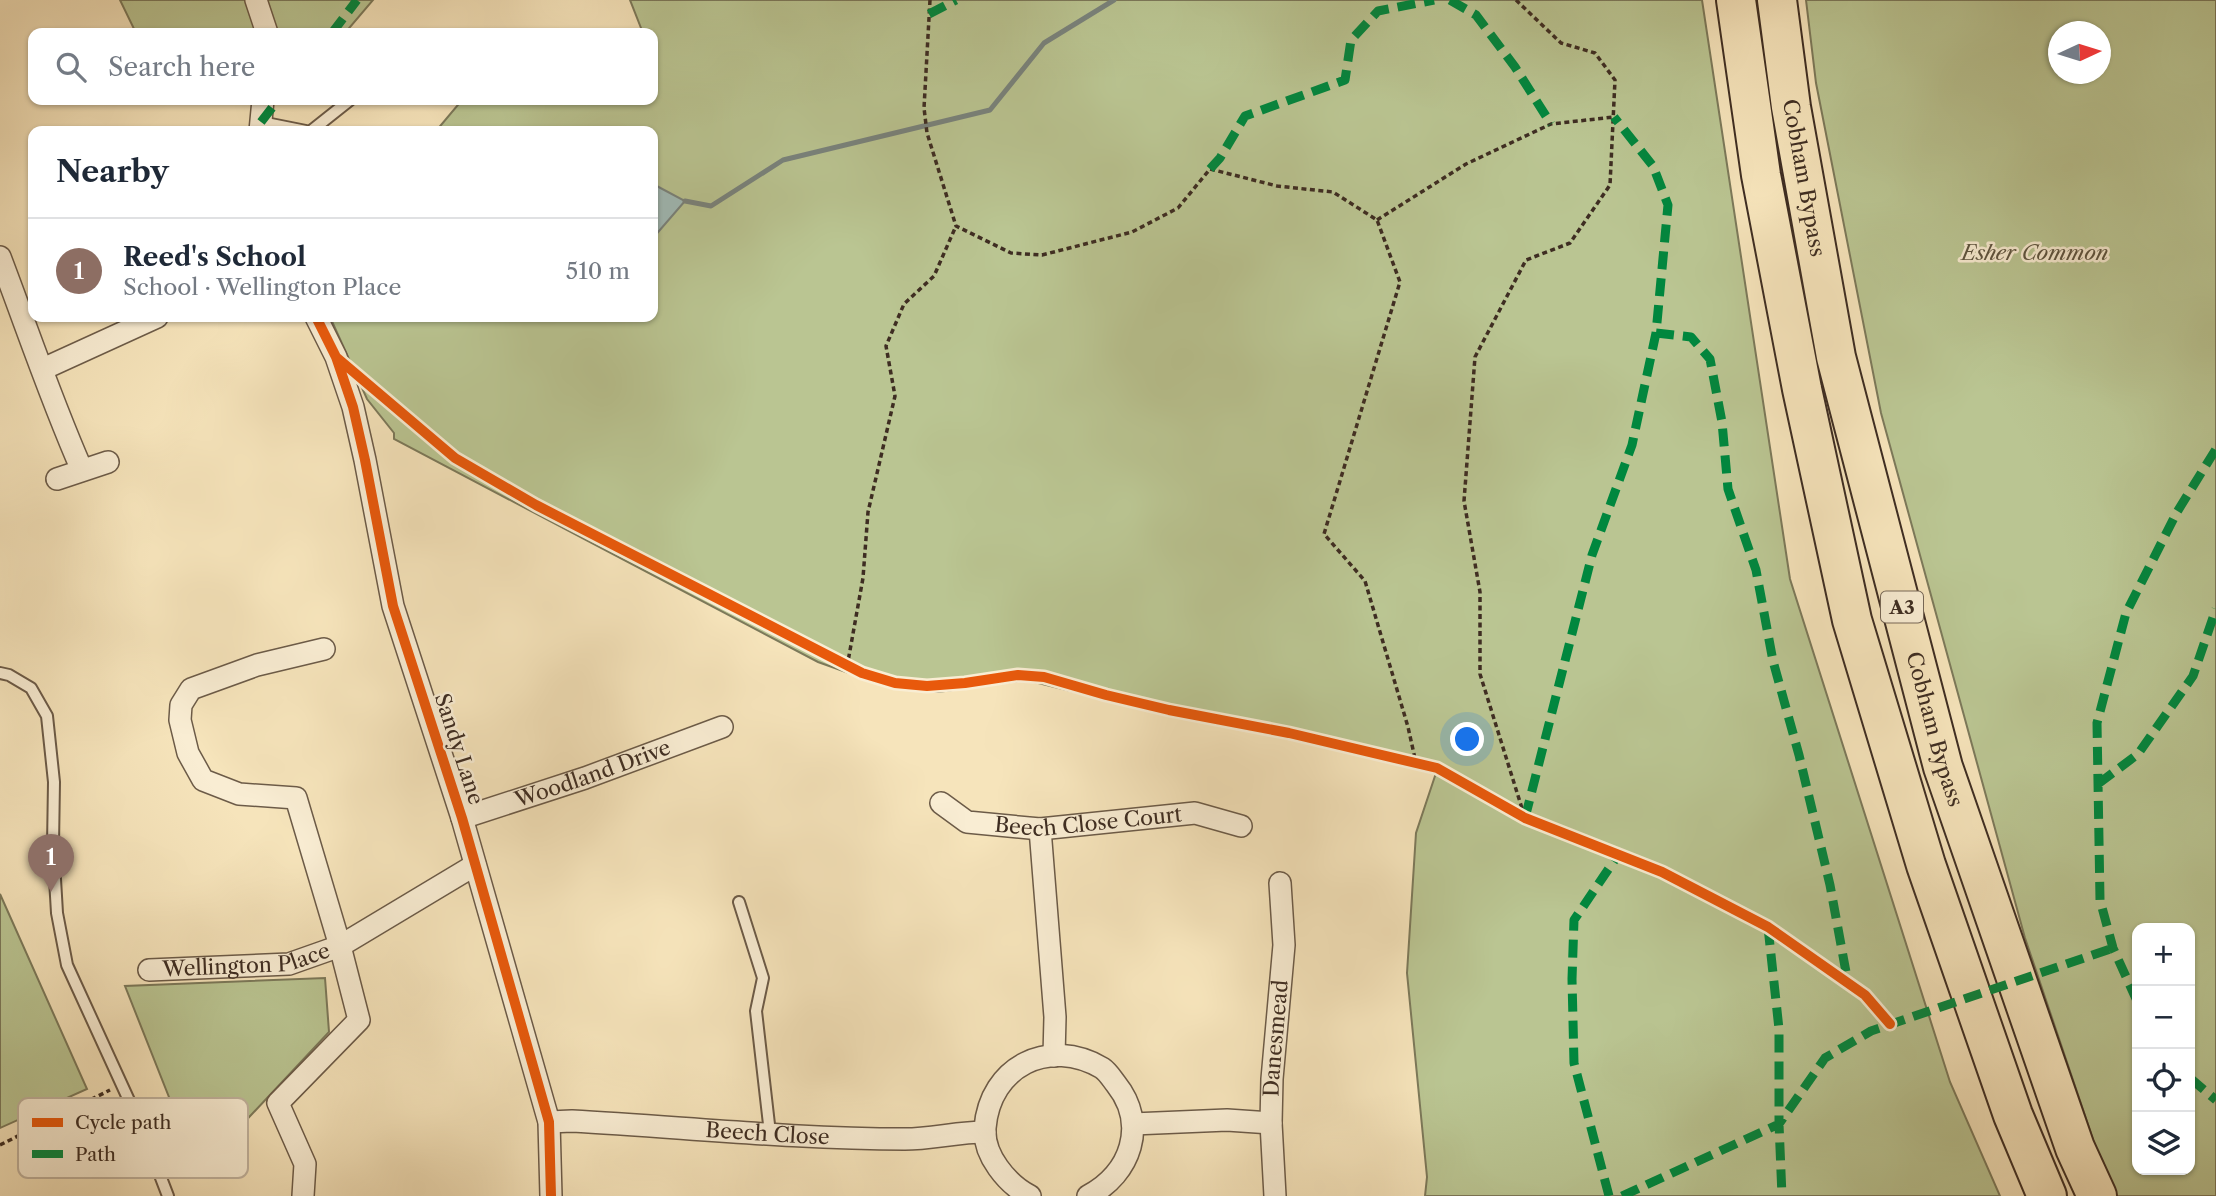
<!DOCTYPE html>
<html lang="en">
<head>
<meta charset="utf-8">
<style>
  :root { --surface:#fff; --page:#f2f2f3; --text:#1f2937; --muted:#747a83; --line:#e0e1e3; --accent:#8f2418 }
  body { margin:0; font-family:"Libre Caslon Text",serif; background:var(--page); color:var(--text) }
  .controls { position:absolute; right:21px; bottom:21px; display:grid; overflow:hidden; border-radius:14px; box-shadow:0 2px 5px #0004 }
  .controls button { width:63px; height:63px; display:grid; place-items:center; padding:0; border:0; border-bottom:2px solid var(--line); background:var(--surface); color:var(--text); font:35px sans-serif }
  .compass { position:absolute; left:2048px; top:21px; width:63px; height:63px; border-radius:50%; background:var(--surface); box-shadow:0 2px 5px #0004; rotate:86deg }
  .you { position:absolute; left:1468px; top:740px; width:24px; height:24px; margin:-18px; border:5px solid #fff; border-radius:50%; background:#1a73e8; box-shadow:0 0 0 10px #1a73e833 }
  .badge { display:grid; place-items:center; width:46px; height:46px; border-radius:50%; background:var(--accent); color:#fff; font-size:23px; font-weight:700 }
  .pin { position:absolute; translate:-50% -58px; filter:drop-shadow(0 2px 4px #0008) }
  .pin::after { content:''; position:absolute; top:37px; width:24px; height:21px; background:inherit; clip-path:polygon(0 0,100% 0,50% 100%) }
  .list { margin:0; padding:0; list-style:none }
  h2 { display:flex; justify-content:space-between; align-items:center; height:91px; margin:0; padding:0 28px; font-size:30px }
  h2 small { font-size:23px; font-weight:400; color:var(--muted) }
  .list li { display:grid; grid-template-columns:46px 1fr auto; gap:21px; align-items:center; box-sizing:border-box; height:105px; padding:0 28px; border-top:2px solid var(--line) }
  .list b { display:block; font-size:26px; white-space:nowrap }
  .list p { margin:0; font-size:23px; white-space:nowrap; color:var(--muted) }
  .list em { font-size:23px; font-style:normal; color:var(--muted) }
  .icon { flex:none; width:38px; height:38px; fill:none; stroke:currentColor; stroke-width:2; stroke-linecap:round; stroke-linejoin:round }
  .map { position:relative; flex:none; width:2216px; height:1196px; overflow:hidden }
  .search { position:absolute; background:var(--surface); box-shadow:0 2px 5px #0004; left:28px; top:28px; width:630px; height:77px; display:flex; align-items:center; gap:18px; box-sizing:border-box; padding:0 24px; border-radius:14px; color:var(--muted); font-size:26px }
  .panel { position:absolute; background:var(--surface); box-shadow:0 2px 5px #0004; left:28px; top:126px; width:630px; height:196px; border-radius:14px }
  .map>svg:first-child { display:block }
  .green { fill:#bac592; stroke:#7c795a; stroke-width:2; fill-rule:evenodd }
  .water { fill:#a0bcb9; stroke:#79837d; stroke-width:2 }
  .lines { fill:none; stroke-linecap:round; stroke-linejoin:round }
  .stream { stroke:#79837d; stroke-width:5 }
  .lane-casing { stroke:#6c5b48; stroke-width:14 }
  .street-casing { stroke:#6c5b48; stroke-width:24 }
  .highway-casing { stroke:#3e2d22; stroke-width:42 }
  .path { stroke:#3e2d22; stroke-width:3.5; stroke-dasharray:5 3.5; stroke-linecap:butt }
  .lane { stroke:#f9edd3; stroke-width:10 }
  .street { stroke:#f9edd3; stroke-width:21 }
  .highway { stroke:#f6e4bb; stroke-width:38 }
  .quiet { stroke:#00873e; stroke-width:9; stroke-dasharray:18 9; stroke-linecap:butt }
  .cycleway-casing { stroke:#f9edd3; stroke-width:15 }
  .cycleway { stroke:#e8590c; stroke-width:10 }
  .labels { text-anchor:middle; stroke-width:5; stroke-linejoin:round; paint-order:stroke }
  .shield { fill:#f9edd3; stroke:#766757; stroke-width:2 }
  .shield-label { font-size:19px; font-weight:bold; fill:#3e2d22 }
  .street-label { font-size:21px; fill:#3e2d22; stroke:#f9edd3 }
  .park-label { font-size:21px; font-style:italic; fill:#5d533e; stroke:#f9edd3 }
  .key { fill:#f9edd3; stroke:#c1b39e; stroke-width:2 }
  .key-label { font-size:19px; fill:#3e2d22 }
</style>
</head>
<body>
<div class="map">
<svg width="2216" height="1196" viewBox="0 0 2216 1196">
  <rect width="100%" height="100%" fill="#f6e4bb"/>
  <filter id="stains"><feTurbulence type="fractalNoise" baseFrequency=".00286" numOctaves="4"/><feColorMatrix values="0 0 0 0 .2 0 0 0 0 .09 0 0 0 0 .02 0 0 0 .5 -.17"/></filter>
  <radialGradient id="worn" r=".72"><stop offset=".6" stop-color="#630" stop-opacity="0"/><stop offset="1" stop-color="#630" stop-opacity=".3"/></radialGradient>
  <path class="green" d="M 120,0 L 373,0 L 345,33 L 136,33 Z
    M 630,0 L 1702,0 L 1790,579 L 1950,1082 L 2000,1196 L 1425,1196 L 1427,1177 L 1407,973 L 1416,833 L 1436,773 L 1320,744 L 1156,712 L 1026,680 L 938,692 L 885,686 L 818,662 L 394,439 L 394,433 L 367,399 L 330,317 L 653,317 L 653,131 L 436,131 L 462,100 L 653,100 L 653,67 L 656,66 L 653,59 L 653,33 L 643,33 Z
    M 1806,0 L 2216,0 L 2216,1196 L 2116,1196 L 2100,1160 L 2025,938 L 1881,413 L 1816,83 ZM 2058,32 L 2100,32 L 2100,74 L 2058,74 ZM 2137,928 L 2190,928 L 2190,1170 L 2137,1170 Z
    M 0,894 L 87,1089 L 0,1128 Z
    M 325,978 L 329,1032 L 238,1129 L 184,1135 L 125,986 Z"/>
  <path class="water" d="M 653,184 L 685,201 L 653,238 Z"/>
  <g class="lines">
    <path class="stream" d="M 685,201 L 711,206 L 783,160 L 990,110 L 1044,43 L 1114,0"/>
    <g class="lane-casing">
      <path id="lane" d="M 261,122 L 306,131
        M 311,131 L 350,100
        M 0,673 L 9,675 L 31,688 L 47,716 L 54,782 L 53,845 L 57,913 L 67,965 L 143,1131 L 168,1196
        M 739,902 L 763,978 L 756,1011 L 770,1133"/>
    </g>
    <g class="street-casing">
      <g id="street">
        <path d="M 256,0 L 267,33"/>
        <path d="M 260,131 L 263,100"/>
        <path d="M 0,257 C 27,328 51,400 82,470"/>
        <path d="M 316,317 L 336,357 L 353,407 L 365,460 L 393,606 L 462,818 L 549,1122 L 551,1196"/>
        <path d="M 43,369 L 157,317"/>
        <path d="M 57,479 L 108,462"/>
        <path id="s1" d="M 941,803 L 967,822 L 1040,829 L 1195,813 L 1241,826"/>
        <path id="s2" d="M 462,818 L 585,778 L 722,727"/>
        <path d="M 1040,829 L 1055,1017 L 1054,1056"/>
        <path id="s3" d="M 149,970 L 289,964 L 340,946 L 296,798 L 239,794 L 203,780 L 188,753 L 180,720 L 181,705 L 191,689 L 257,665 L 324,649"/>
        <path id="s4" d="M 549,1122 L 572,1121 C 682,1127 794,1139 905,1139 C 931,1139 958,1132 985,1132"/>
        <path d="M 1133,1124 L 1227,1120 L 1271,1123"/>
        <path d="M 303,1196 L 305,1164 L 278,1103 L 359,1020 L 340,946 L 475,865"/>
        <path d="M 1030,1196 C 1007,1184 983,1155 985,1128 C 990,1066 1049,1037 1102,1068 C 1108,1072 1112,1079 1116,1084 C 1148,1124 1131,1174 1088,1196"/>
        <path id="s5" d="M 1275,1196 L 1271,1123 L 1272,1079 L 1284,945 L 1280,883"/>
      </g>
    </g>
    <g class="highway-casing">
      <g id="highway">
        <path d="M 1736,0 L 1761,175 L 1802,389 L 1852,620 L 1926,865 L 2013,1115 L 2047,1196"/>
        <path id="s6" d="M 1777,0 L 1791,107 L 1836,357 L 1943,767 L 2075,1148 L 2097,1196"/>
      </g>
    </g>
    <path class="path" d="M 930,0 L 924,108 L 927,133 L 956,226 L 1011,253 L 1042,255 L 1132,232 L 1178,208 L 1210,169 L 1277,186 L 1333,192 L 1377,220 L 1400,282 L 1324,534 L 1365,581 L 1408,727 L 1416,763
      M 1516,0 L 1561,43 L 1595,53 L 1615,80 L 1610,185 L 1570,243 L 1526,260 L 1475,357 L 1464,501 L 1480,592 L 1480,674 L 1525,818
      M 1377,220 L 1466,164 L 1551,124 L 1614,117
      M 847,667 L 863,578 L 868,512 L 895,396 L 886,346 L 904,304 L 934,276 L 956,226
      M 0,1145 L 110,1090"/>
    <use href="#lane" class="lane"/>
    <use href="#street" class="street"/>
    <use href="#highway" class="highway"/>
    <path class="quiet" d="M 1450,0 L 1476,15 L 1515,67 L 1551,124
      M 929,14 L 956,0
      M 332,33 L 357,0
      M 261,122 L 278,100
      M 1210,169 L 1220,158 L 1245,116 L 1345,80 L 1351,40 L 1378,11 L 1434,0
      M 1656,333 L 1691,337 L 1710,359 L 1722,422 L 1728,489 L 1756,570 L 1773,661 L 1799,755 L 1830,885 L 1848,983
      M 2098,784 L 2138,754 L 2193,676 L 2216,609
      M 1525,818 L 1592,555 L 1632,445 L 1656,333 L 1668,205 L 1653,166 L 1614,117
      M 1768,927 L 1779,1029 L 1779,1124 L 1782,1196
      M 2137,1001 L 2113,948 L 2100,900 L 2097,723 L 2126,613 L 2177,512 L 2216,449
      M 2190,1078 L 2216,1100
      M 1609,1196 L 1574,1063 L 1572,979 L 1574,920 L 1618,855
      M 1622,1196 L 1779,1124 L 1825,1058 L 1871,1031 L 2113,948"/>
    <g class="cycleway-casing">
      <path id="cycleway" d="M 316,317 L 336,357 L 353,407 L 365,460 L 393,606 L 462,818 L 549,1122 L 551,1196
        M 336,357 L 455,458 L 536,505 L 862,673 L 895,683 L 927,686 L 965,683 L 1018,675 L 1044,677 L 1106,695 L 1169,710 L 1289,733 L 1437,768 L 1525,818 L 1662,872 L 1768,927 L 1865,995 L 1890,1024"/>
    </g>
    <use href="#cycleway" class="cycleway"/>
  </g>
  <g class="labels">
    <rect class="shield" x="1881" y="591.5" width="42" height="31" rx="5"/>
    <g class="shield-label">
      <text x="1902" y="614">A3</text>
    </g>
    <g class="street-label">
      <text dy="7" stroke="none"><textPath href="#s6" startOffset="180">Cobham Bypass</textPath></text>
      <text dy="7" stroke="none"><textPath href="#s6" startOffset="747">Cobham Bypass</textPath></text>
      <text transform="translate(459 749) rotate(72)" y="7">Sandy Lane</text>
      <text dy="7" stroke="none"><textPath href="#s2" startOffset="138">Woodland Drive</textPath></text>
      <text dy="7" stroke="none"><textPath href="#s1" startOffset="154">Beech Close Court</textPath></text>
      <text dy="7" stroke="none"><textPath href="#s3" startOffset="98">Wellington Place</textPath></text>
      <text dy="7" stroke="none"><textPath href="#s5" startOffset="158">Danesmead</textPath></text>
      <text dy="7" stroke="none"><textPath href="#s4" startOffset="219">Beech Close</textPath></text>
    </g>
    <g class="park-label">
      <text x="2035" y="260">Esher Common</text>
    </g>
  </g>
  <rect x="18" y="1098" width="230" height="80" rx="10" class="key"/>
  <rect x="32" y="1118" width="31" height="9" fill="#e8590c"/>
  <rect x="32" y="1150" width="31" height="8" fill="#00873e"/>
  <g class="key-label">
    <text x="75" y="1129">Cycle path</text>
    <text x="75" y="1161">Path</text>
  </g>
  <rect width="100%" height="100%" filter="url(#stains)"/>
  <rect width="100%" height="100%" fill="url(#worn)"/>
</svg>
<div class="controls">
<button>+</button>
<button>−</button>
<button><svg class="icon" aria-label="locate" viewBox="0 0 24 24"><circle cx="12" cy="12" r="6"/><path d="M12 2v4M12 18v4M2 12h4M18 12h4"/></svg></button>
<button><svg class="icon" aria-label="layers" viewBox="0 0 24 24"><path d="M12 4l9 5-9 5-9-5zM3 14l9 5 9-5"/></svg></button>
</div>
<svg class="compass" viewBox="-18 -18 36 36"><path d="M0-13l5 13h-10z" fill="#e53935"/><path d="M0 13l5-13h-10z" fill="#747a83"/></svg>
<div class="you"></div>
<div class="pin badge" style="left:51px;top:892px;background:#8d6e63">1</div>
<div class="search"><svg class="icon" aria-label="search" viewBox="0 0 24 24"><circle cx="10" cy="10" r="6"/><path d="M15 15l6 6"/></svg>Search here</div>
<section class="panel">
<h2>Nearby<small></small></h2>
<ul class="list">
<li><span class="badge" style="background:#8d6e63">1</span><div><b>Reed's School</b><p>School · Wellington Place</p></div><em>510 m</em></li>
</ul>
</section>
</div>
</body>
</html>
